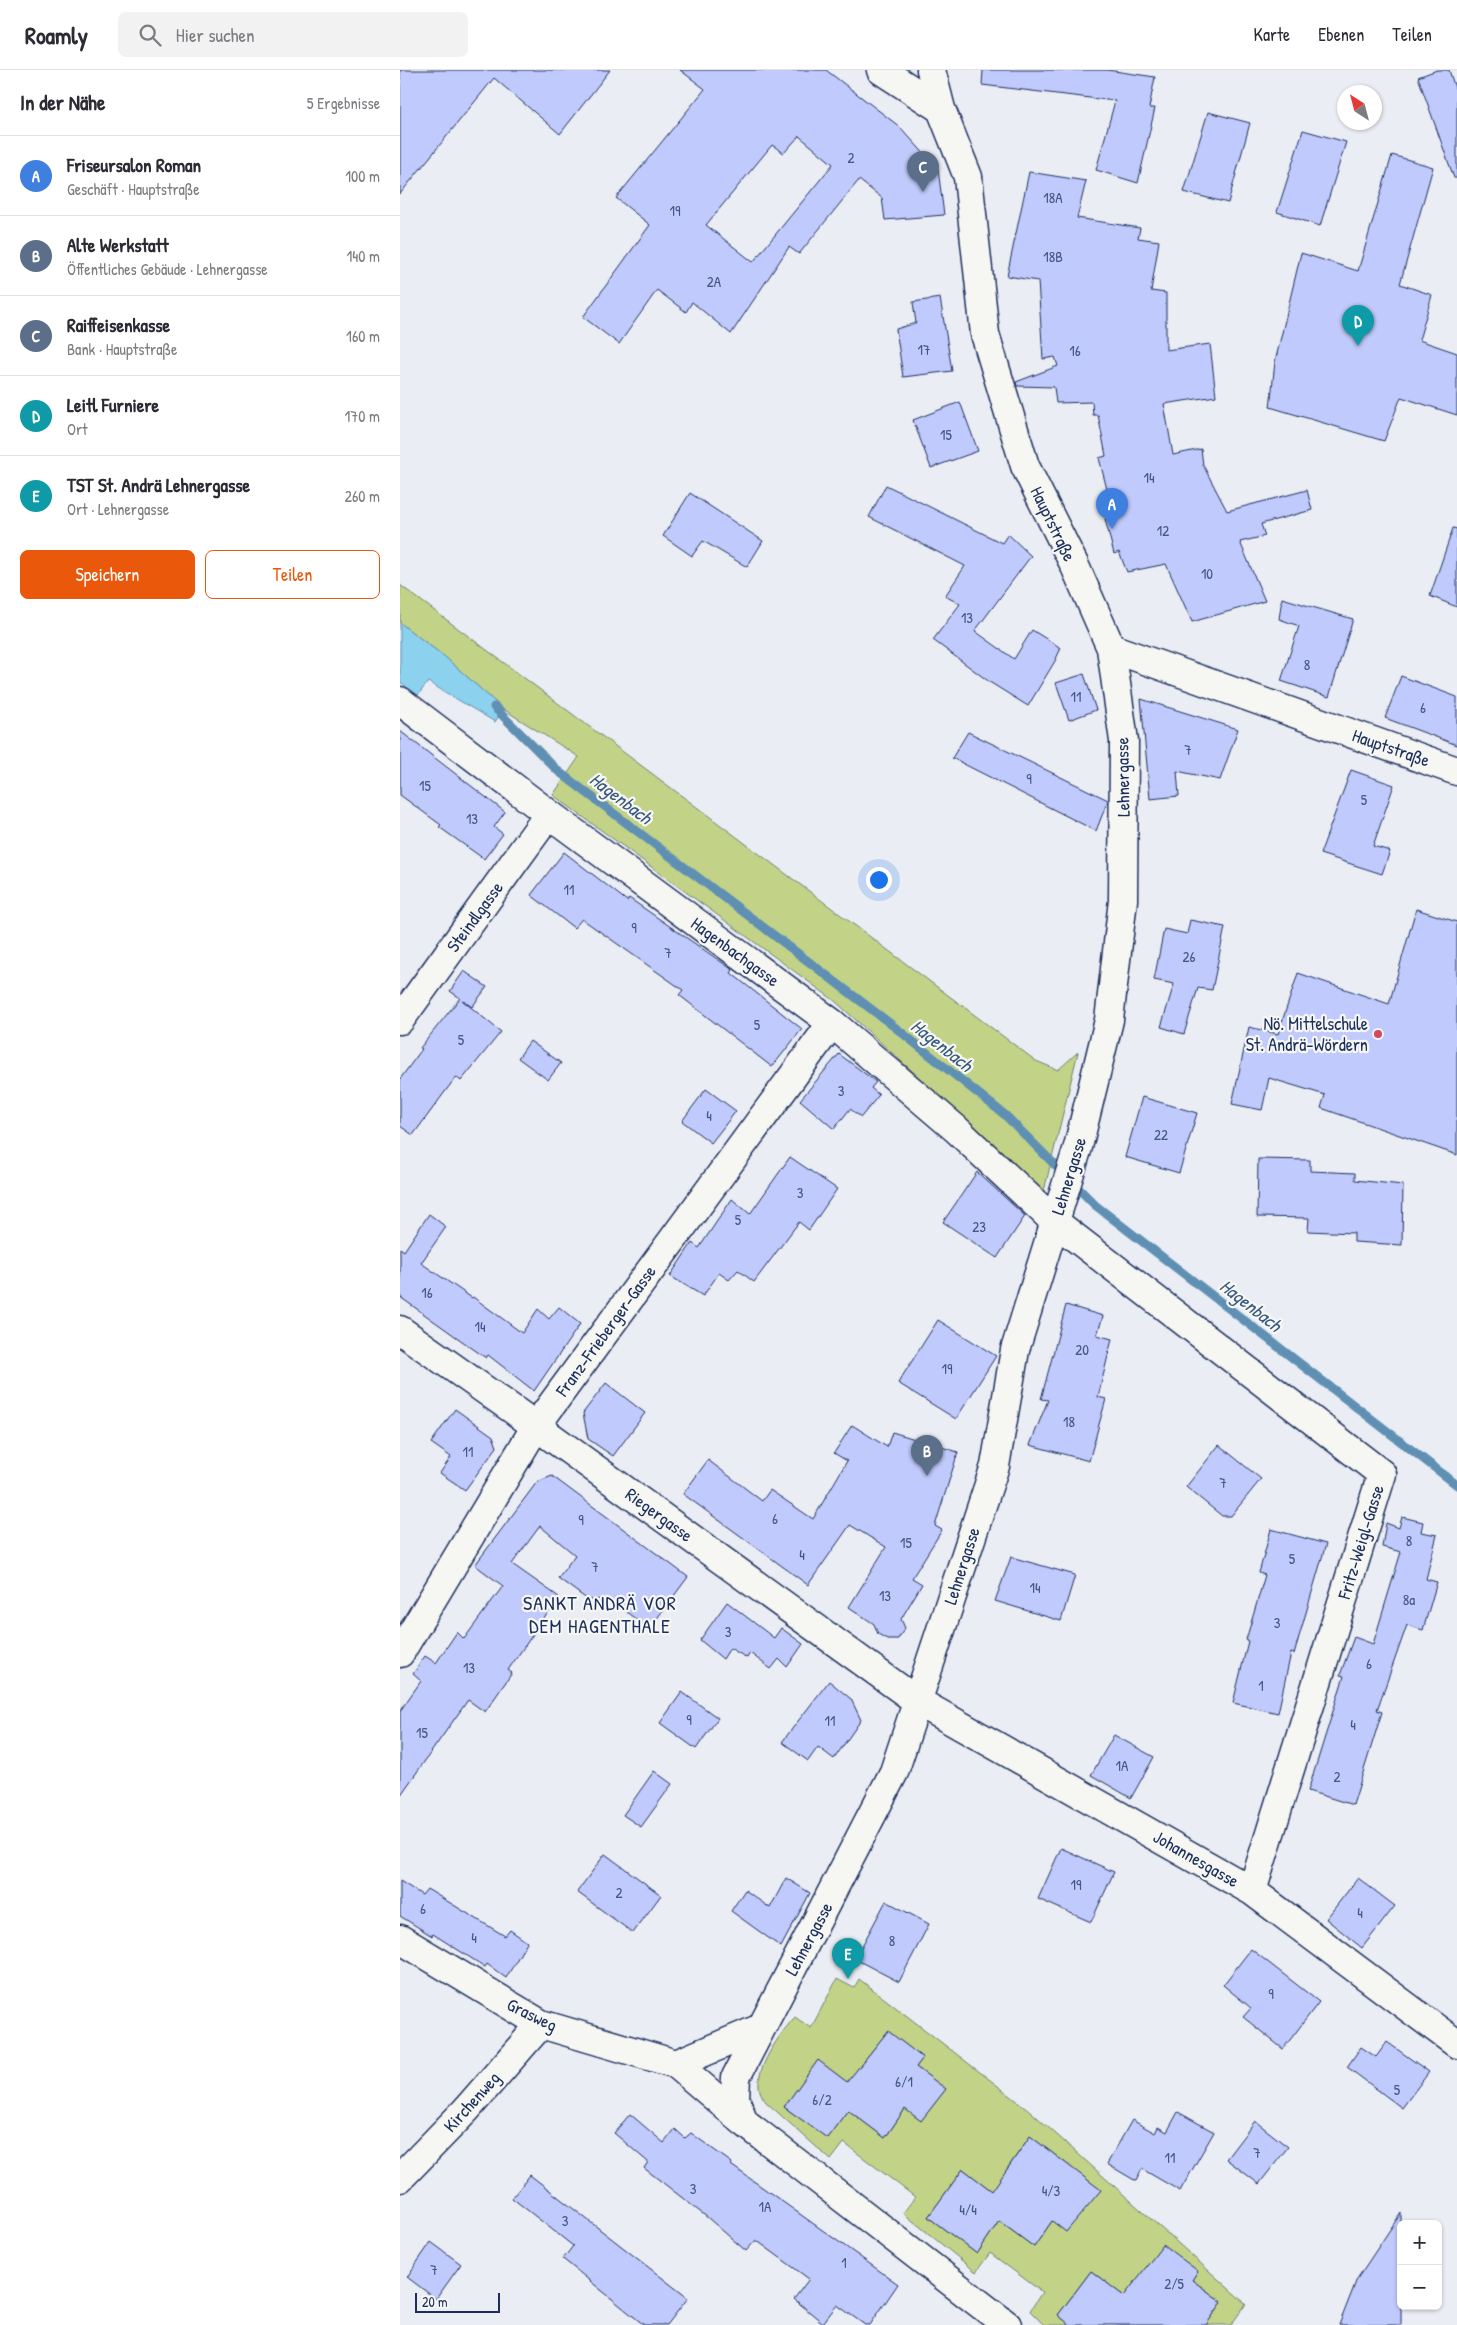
<!DOCTYPE html>
<html lang="de">
<head>
<meta charset="utf-8">
<style>
  :root { --surface:#fff; --page:#f2f2f3; --text:#2b2b33; --muted:#7c7c81; --line:#e1e1e2; --accent:#ea580c }
  body { margin:0; font-family:"Patrick Hand",sans-serif; background:var(--page); color:var(--text) }
  .controls { position:absolute; right:15px; bottom:15px; display:grid; overflow:hidden; border-radius:8px; box-shadow:0 1px 4px #0004 }
  .controls button { width:45px; height:45px; display:grid; place-items:center; padding:0; border:0; border-bottom:1px solid var(--line); background:var(--surface); color:var(--text); font:25px sans-serif }
  .compass { position:absolute; left:937px; top:15px; width:45px; height:45px; border-radius:50%; background:var(--surface); box-shadow:0 1px 4px #0004; rotate:324deg }
  .scale { position:absolute; left:15px; bottom:12px; width:85px; box-sizing:border-box; padding-left:5px; border:2px solid #1b2f5e; border-top:0; font-size:14px; line-height:18px; white-space:nowrap; color:#1b2f5e; -webkit-text-stroke:4px #f6f6f2; paint-order:stroke }
  .you { position:absolute; left:478px; top:809px; width:18px; height:18px; margin:-12px; border:4px solid #fff; border-radius:50%; background:#1a73e8; box-shadow:0 0 0 8px #1a73e833 }
  .badge { display:grid; place-items:center; width:32px; height:32px; border-radius:50%; background:var(--accent); color:#fff; font-size:16px; font-weight:700 }
  .pin { position:absolute; translate:-50% -41px; filter:drop-shadow(0 1px 2px #0008) }
  .pin::after { content:''; position:absolute; top:26px; width:18px; height:15px; background:inherit; clip-path:polygon(0 0,100% 0,50% 100%) }
  .list { margin:0; padding:0; list-style:none }
  h2 { display:flex; justify-content:space-between; align-items:center; height:65px; margin:0; padding:0 20px; font-size:21px }
  h2 small { font-size:16px; font-weight:400; color:var(--muted) }
  .list li { display:grid; grid-template-columns:32px 1fr auto; gap:15px; align-items:center; box-sizing:border-box; height:80px; padding:0 20px; border-top:1px solid var(--line) }
  .list b { display:block; font-size:19px; white-space:nowrap }
  .list p { margin:0; font-size:16px; white-space:nowrap; color:var(--muted) }
  .list em { font-size:16px; font-style:normal; color:var(--muted) }
  .actions { display:flex; gap:10px; padding:15px 20px }
  .actions a { flex:1; padding:11px 0; border:1px solid var(--accent); border-radius:8px; text-align:center; font-size:18px; color:var(--accent) }
  .actions .main { background:var(--accent); color:#fff }
  .icon { flex:none; width:28px; height:28px; fill:none; stroke:currentColor; stroke-width:2; stroke-linecap:round; stroke-linejoin:round }
  .map { position:relative; flex:none; width:1057px; height:2255px; overflow:hidden }
  header { display:flex; align-items:center; gap:30px; box-sizing:border-box; height:70px; padding:0 25px; background:var(--surface); border-bottom:1px solid var(--line) }
  header strong { font-size:24px }
  nav { display:flex; gap:28px; margin-inline-start:auto; font-size:18px }
  .search { width:350px; height:45px; background:var(--page); display:flex; align-items:center; gap:12px; box-sizing:border-box; padding:0 18px; border-radius:8px; color:var(--muted); font-size:19px }
  main { display:flex }
  aside { flex:1; background:var(--surface) }
  .map>svg:first-child { display:block }
  .green { fill:#c2d387; stroke:#6e8172; fill-rule:evenodd }
  .water { fill:#8cd1ee; stroke:#5f90b4 }
  .lines { fill:none; stroke-linecap:round; stroke-linejoin:round }
  .stream { stroke:#5f90b4; stroke-width:9 }
  .building { fill:#c0cafc; stroke:#1b2f5e; fill-rule:evenodd }
  .minor-casing { stroke:#1b2f5e; stroke-width:31 }
  .minor { stroke:#f6f6f2; stroke-width:28 }
  .poi-dot { fill:#d1495b; stroke:#f6f6f2; stroke-width:2 }
  .labels { text-anchor:middle; stroke-width:4.5; stroke-linejoin:round; paint-order:stroke }
  .number-label { font-size:15px; fill:#445686 }
  .street-label { font-size:18px; fill:#1b2f5e; stroke:#f6f6f2 }
  .poi-label { font-size:18px; fill:#1b2f5e; stroke:#f6f6f2; text-anchor:end }
  .water-label { font-size:19px; font-style:italic; fill:#375882; stroke:#f6f6f2 }
  .quarter-label { font-size:20px; letter-spacing:1px; fill:#1b2f5e; stroke:#f6f6f2 }
</style>
</head>
<body>
<header>
<strong>Roamly</strong>
<div class="search"><svg class="icon" aria-label="search" viewBox="0 0 24 24"><circle cx="10" cy="10" r="6"/><path d="M15 15l6 6"/></svg>Hier suchen</div>
<nav><a>Karte</a><a>Ebenen</a><a>Teilen</a></nav>
</header>
<main>
<aside>
<h2>In der Nähe<small>5 Ergebnisse</small></h2>
<ul class="list">
<li><span class="badge" style="background:#3f7fe0">A</span><div><b>Friseursalon Roman</b><p>Geschäft · Hauptstraße</p></div><em>100 m</em></li>
<li><span class="badge" style="background:#5c6f8a">B</span><div><b>Alte Werkstatt</b><p>Öffentliches Gebäude · Lehnergasse</p></div><em>140 m</em></li>
<li><span class="badge" style="background:#5c6f8a">C</span><div><b>Raiffeisenkasse</b><p>Bank · Hauptstraße</p></div><em>160 m</em></li>
<li><span class="badge" style="background:#0f9aa8">D</span><div><b>Leitl Furniere</b><p>Ort</p></div><em>170 m</em></li>
<li><span class="badge" style="background:#0f9aa8">E</span><div><b>TST St. Andrä Lehnergasse</b><p>Ort · Lehnergasse</p></div><em>260 m</em></li>
</ul>
<div class="actions"><a class="main">Speichern</a><a>Teilen</a></div>
</aside>
<div class="map">
<svg width="1057" height="2255" viewBox="0 0 1057 2255">
  <rect width="100%" height="100%" fill="#ebedf4"/>
  <filter id="ink" filterUnits="userSpaceOnUse"><feTurbulence type="fractalNoise" baseFrequency=".02" numOctaves="2"/><feDisplacementMap in="SourceGraphic" scale="10" xChannelSelector="R" yChannelSelector="G"/><feConvolveMatrix kernelMatrix="1 2 1 2 8 2 1 2 1" color-interpolation-filters="sRGB"/></filter>
  <g filter="url(#ink)">
    <path class="green" d="M 0,515 L 636,991 L 658,1000 L 678,982 L 644,1121 L 435,931 L 153,725 L 179,687 L 103,639 L 45,587 L 0,553 Z
      M 437,1909 L 454,1918 L 459,1909 L 629,2040 L 846,2234 L 831,2255 L 806,2255 L 822,2232 L 792,2210 L 798,2201 L 740,2238 L 691,2201 L 658,2245 L 670,2255 L 644,2255 L 630,2241 L 642,2222 L 590,2183 L 576,2202 L 503,2143 L 515,2127 L 444,2073 L 431,2090 L 366,2032 C 364,2029 361,2025 360,2021 C 353,2001 381,1962 395,1947 L 411,1958 ZM 488,1961 L 522,1988 L 516,1997 L 546,2019 L 505,2039 L 485,2068 L 448,2040 L 427,2067 L 384,2037 L 418,1991 L 462,2024 L 477,2005 L 463,1992 ZM 630,2066 L 671,2097 L 652,2151 L 634,2177 L 599,2151 L 577,2184 L 528,2147 L 563,2099 L 609,2134 L 623,2114 L 606,2100 Z"/>
    <path class="water" d="M 0,553 L 45,587 L 103,639 L 95,652 L 28,612 L 18,625 L 0,612 Z"/>
    <g class="lines">
      <path class="stream" d="M 94,637 L 158,701 L 496,958 L 605,1045 L 695,1135 L 1057,1415"/>
    </g>
    <path class="building" d="M 0,0 L 210,0 L 160,64 L 94,8 L 0,124 Z
      M 280,0 L 426,0 L 500,57 L 538,99 L 544,145 L 485,150 L 482,128 L 459,110 L 399,184 L 389,177 L 331,264 L 292,232 L 286,242 L 257,220 L 219,274 L 183,247 L 250,155 L 216,128 L 305,19 ZM 399,66 L 433,94 L 353,192 L 306,155 L 372,75 L 384,83 Z
      M 583,0 L 707,0 L 755,7 L 749,38 L 755,38 L 738,113 L 696,100 L 715,31 L 582,15 Z
      M 1037,0 L 1049,0 L 1057,24 L 1057,108 L 1054,108 L 1018,7 Z
      M 808,42 L 850,53 L 828,133 L 784,122 Z
      M 903,60 L 946,72 L 920,156 L 877,142 Z
      M 992,85 L 1033,97 L 1000,214 L 1032,225 L 1019,270 L 1057,283 L 1057,345 L 1001,327 L 984,371 L 870,337 L 875,292 L 901,183 L 958,201 Z
      M 629,102 L 686,111 L 677,148 L 740,158 L 738,168 L 759,171 L 751,221 L 766,223 L 766,280 L 810,274 L 816,326 L 764,334 L 773,385 L 801,379 L 803,395 L 827,441 L 907,420 L 912,440 L 861,454 L 865,466 L 840,472 L 865,531 L 792,552 L 766,494 L 727,502 L 719,482 L 714,484 L 705,449 L 714,447 L 699,388 L 706,386 L 698,345 L 693,345 L 692,332 L 656,333 L 654,317 L 617,316 L 616,312 L 658,296 L 655,287 L 643,289 L 638,211 L 607,206 Z
      M 540,228 L 552,301 L 503,307 L 496,259 L 516,253 L 513,232 Z
      M 560,332 L 578,381 L 531,398 L 513,350 Z
      M 486,415 L 602,473 L 608,464 L 631,486 L 575,561 L 614,589 L 632,560 L 661,578 L 655,591 L 628,636 L 591,613 L 533,570 L 560,534 L 545,526 L 565,496 L 469,447 Z
      M 290,423 L 363,471 L 347,497 L 303,471 L 292,486 L 263,466 Z
      M 1053,458 L 1057,459 L 1057,537 L 1030,526 Z
      M 882,528 L 953,549 L 929,627 L 881,611 L 899,556 L 879,549 Z
      M 684,604 L 696,640 L 669,650 L 656,613 Z
      M 1001,606 L 1057,627 L 1057,675 L 985,648 Z
      M 741,629 L 838,659 L 820,710 L 777,701 L 779,726 L 750,729 Z
      M 0,661 L 105,742 L 94,757 L 103,764 L 84,789 L 39,757 L 41,755 L 0,725 Z
      M 568,662 L 708,730 L 696,761 L 552,688 Z
      M 951,700 L 994,715 L 973,776 L 990,781 L 982,804 L 920,784 Z
      M 164,782 L 227,831 L 229,828 L 333,900 L 331,903 L 402,959 L 372,997 L 279,925 L 283,920 L 182,849 L 174,858 L 131,825 Z
      M 1016,839 L 1057,852 L 1057,1085 L 921,1038 L 925,1025 L 869,1008 L 862,1040 L 832,1034 L 849,957 L 878,964 L 898,903 L 989,934 Z
      M 790,850 L 825,857 L 812,920 L 798,918 L 784,964 L 761,957 L 774,914 L 754,910 L 764,859 L 787,864 Z
      M 64,901 L 87,917 L 72,937 L 62,930 L 101,962 L 61,1011 L 56,1007 L 13,1065 L 0,1056 L 0,1009 L 22,979 L 20,978 L 60,928 L 50,921 Z
      M 130,971 L 161,993 L 148,1010 L 118,988 Z
      M 439,984 L 476,1012 L 471,1018 L 479,1025 L 461,1047 L 450,1039 L 434,1059 L 400,1030 Z
      M 306,1019 L 336,1041 L 311,1073 L 282,1051 Z
      M 742,1027 L 797,1043 L 779,1103 L 725,1087 Z
      M 390,1087 L 437,1119 L 409,1160 L 399,1152 L 354,1212 L 338,1200 L 329,1210 L 319,1203 L 303,1226 L 270,1206 L 292,1173 L 299,1178 L 332,1129 L 350,1144 Z
      M 858,1089 L 910,1090 L 910,1101 L 955,1103 L 955,1110 L 1003,1115 L 1002,1175 L 954,1172 L 954,1163 L 908,1161 L 909,1148 L 857,1147 Z
      M 577,1102 L 625,1146 L 597,1188 L 543,1152 Z
      M 29,1144 L 46,1157 L 21,1193 L 72,1228 L 73,1227 L 122,1263 L 138,1239 L 149,1249 L 159,1237 L 180,1254 L 134,1321 L 88,1285 L 86,1288 L 0,1227 L 0,1178 L 4,1181 Z
      M 666,1235 L 703,1246 L 697,1265 L 712,1269 L 698,1327 L 706,1329 L 689,1391 L 630,1375 L 648,1330 L 641,1329 Z
      M 538,1250 L 596,1286 L 556,1349 L 498,1313 Z
      M 206,1313 L 245,1343 L 213,1386 L 188,1369 L 183,1343 Z
      M 55,1339 L 93,1366 L 97,1377 L 65,1420 L 40,1403 L 51,1387 L 31,1373 Z
      M 452,1355 L 487,1377 L 492,1362 L 558,1382 L 535,1456 L 542,1460 L 512,1508 L 522,1514 L 501,1549 L 505,1558 L 498,1569 L 487,1569 L 478,1564 L 474,1554 L 449,1537 L 486,1477 L 450,1455 L 408,1515 L 283,1424 L 308,1390 L 362,1431 L 370,1420 L 413,1449 L 447,1391 L 434,1383 Z
      M 819,1375 L 861,1409 L 831,1446 L 822,1446 L 786,1417 Z
      M 152,1406 L 288,1507 L 249,1559 L 209,1529 L 188,1530 L 158,1508 L 175,1485 L 140,1456 L 112,1494 L 159,1527 L 108,1600 L 112,1603 L 85,1642 L 68,1630 L 0,1726 L 0,1641 L 21,1611 L 13,1604 L 25,1586 L 36,1593 L 57,1562 L 64,1569 L 103,1516 L 75,1495 L 137,1412 Z
      M 1002,1447 L 1023,1452 L 1021,1462 L 1037,1465 L 1026,1509 L 1037,1512 L 1023,1560 L 1007,1555 L 977,1640 L 982,1642 L 953,1735 L 908,1721 L 944,1606 L 940,1605 L 954,1567 L 973,1574 L 1001,1482 L 982,1477 L 986,1453 L 999,1458 Z
      M 871,1459 L 926,1474 L 894,1584 L 891,1583 L 878,1643 L 833,1633 L 848,1571 L 846,1570 L 865,1505 L 859,1503 Z
      M 611,1487 L 675,1505 L 661,1551 L 595,1531 Z
      M 327,1532 L 374,1568 L 381,1558 L 403,1574 L 387,1597 L 379,1589 L 371,1599 L 350,1583 L 347,1588 L 330,1578 L 323,1589 L 300,1570 Z
      M 429,1611 L 451,1629 L 461,1650 L 434,1689 L 418,1677 L 408,1691 L 382,1672 Z
      M 282,1622 L 318,1648 L 296,1679 L 260,1653 Z
      M 714,1665 L 754,1687 L 731,1728 L 691,1705 Z
      M 254,1701 L 272,1714 L 241,1757 L 223,1745 Z
      M 661,1778 L 714,1802 L 691,1852 L 638,1829 Z
      M 205,1784 L 261,1825 L 233,1863 L 177,1822 Z
      M 386,1808 L 410,1823 L 381,1877 L 331,1841 L 345,1820 L 370,1838 Z
      M 958,1808 L 995,1836 L 962,1878 L 926,1849 Z
      M 0,1811 L 22,1825 L 27,1819 L 105,1866 L 110,1860 L 127,1872 L 106,1908 L 87,1894 L 85,1897 L 33,1864 L 32,1866 L 0,1846 Z
      M 486,1831 L 529,1854 L 499,1912 L 455,1889 Z
      M 851,1879 L 919,1932 L 883,1979 L 843,1947 L 851,1938 L 823,1915 Z
      M 488,1961 L 523,1988 L 516,1997 L 546,2019 L 521,2051 L 505,2039 L 485,2068 L 448,2040 L 427,2068 L 384,2037 L 418,1990 L 447,2012 Z
      M 987,1972 L 1029,2002 L 1002,2038 L 947,1997 L 961,1977 L 976,1987 Z
      M 778,2042 L 814,2062 L 780,2121 L 742,2099 L 736,2111 L 707,2094 L 732,2050 L 755,2063 L 758,2057 L 767,2062 Z
      M 230,2044 L 264,2073 L 275,2059 L 285,2068 L 291,2063 L 332,2093 L 331,2095 L 498,2214 L 470,2255 L 465,2255 L 437,2235 L 423,2253 L 394,2229 L 409,2209 L 356,2170 L 346,2181 L 308,2148 L 244,2098 L 248,2092 L 214,2063 Z
      M 855,2051 L 888,2077 L 859,2114 L 826,2089 Z
      M 630,2066 L 701,2120 L 666,2162 L 652,2151 L 634,2177 L 599,2151 L 577,2184 L 528,2147 L 563,2099 L 592,2121 Z
      M 130,2105 L 288,2228 L 267,2255 L 244,2255 L 163,2189 L 173,2176 L 112,2128 Z
      M 1001,2143 L 1001,2255 L 939,2255 L 957,2209 Z
      M 31,2172 L 61,2194 L 36,2229 L 7,2207 Z
      M 763,2175 L 798,2201 L 792,2210 L 822,2232 L 806,2255 L 670,2255 L 658,2245 L 691,2201 L 724,2226 Z"/>
    <g class="lines">
      <g class="minor-casing">
        <path id="minor" d="M 481,0 L 541,39
          M 531,0 L 541,39 L 568,107 L 585,264 L 625,396 L 674,494 L 711,578 L 724,671 L 723,830 L 709,950 L 678,1077 L 615,1280 L 595,1396 L 494,1702 L 336,2007 L 335,2029 L 344,2052 L 607,2255
          M 711,578 L 1057,701
          M 0,631 L 149,744 L 432,953 L 556,1059 L 655,1152 L 982,1404 L 852,1821
          M 0,950 L 149,744
          M 0,1260 L 136,1356 L 517,1631 L 852,1821 L 1057,1974
          M 0,1583 L 136,1356 L 432,953
          M 0,1869 L 141,1954 L 276,1994 L 344,2052
          M 276,1994 L 361,1958
          M 0,2108 L 66,2040 L 141,1954"/>
      </g>
      <use href="#minor" class="minor"/>
    </g>
  </g>
  <circle class="poi-dot" cx="978" cy="964" r="5"/>
  <g class="labels">
    <g class="number-label">
      <text x="451" y="93">2</text>
      <text x="653" y="133">18A</text>
      <text x="275" y="146">19</text>
      <text x="653" y="192">18B</text>
      <text x="314" y="217">2A</text>
      <text x="524" y="285">17</text>
      <text x="675" y="286">16</text>
      <text x="546" y="370">15</text>
      <text x="749" y="413">14</text>
      <text x="763" y="466">12</text>
      <text x="807" y="509">10</text>
      <text x="567" y="553">13</text>
      <text x="907" y="600">8</text>
      <text x="676" y="632">11</text>
      <text x="1023" y="643">6</text>
      <text x="788" y="685">7</text>
      <text x="629" y="714">9</text>
      <text x="25" y="721">15</text>
      <text x="964" y="735">5</text>
      <text x="72" y="754">13</text>
      <text x="169" y="825">11</text>
      <text x="234" y="863">9</text>
      <text x="268" y="888">7</text>
      <text x="789" y="892">26</text>
      <text x="357" y="960">5</text>
      <text x="61" y="975">5</text>
      <text x="441" y="1026">3</text>
      <text x="309" y="1051">4</text>
      <text x="761" y="1070">22</text>
      <text x="400" y="1128">3</text>
      <text x="338" y="1155">5</text>
      <text x="579" y="1162">23</text>
      <text x="27" y="1228">16</text>
      <text x="80" y="1262">14</text>
      <text x="682" y="1285">20</text>
      <text x="547" y="1304">19</text>
      <text x="669" y="1357">18</text>
      <text x="68" y="1387">11</text>
      <text x="823" y="1418">7</text>
      <text x="375" y="1454">6</text>
      <text x="181" y="1455">9</text>
      <text x="1009" y="1476">8</text>
      <text x="506" y="1478">15</text>
      <text x="402" y="1490">4</text>
      <text x="892" y="1494">5</text>
      <text x="195" y="1502">7</text>
      <text x="635" y="1523">14</text>
      <text x="485" y="1531">13</text>
      <text x="1009" y="1535">8a</text>
      <text x="877" y="1558">3</text>
      <text x="328" y="1567">3</text>
      <text x="969" y="1599">6</text>
      <text x="69" y="1603">13</text>
      <text x="861" y="1621">1</text>
      <text x="289" y="1655">9</text>
      <text x="430" y="1656">11</text>
      <text x="953" y="1660">4</text>
      <text x="22" y="1668">15</text>
      <text x="722" y="1701">1A</text>
      <text x="937" y="1712">2</text>
      <text x="676" y="1820">19</text>
      <text x="219" y="1828">2</text>
      <text x="23" y="1844">6</text>
      <text x="960" y="1848">4</text>
      <text x="74" y="1873">4</text>
      <text x="492" y="1876">8</text>
      <text x="871" y="1929">9</text>
      <text x="504" y="2017">6/1</text>
      <text x="997" y="2025">5</text>
      <text x="422" y="2035">6/2</text>
      <text x="857" y="2088">7</text>
      <text x="770" y="2093">11</text>
      <text x="293" y="2124">3</text>
      <text x="651" y="2126">4/3</text>
      <text x="365" y="2142">1A</text>
      <text x="568" y="2145">4/4</text>
      <text x="165" y="2156">3</text>
      <text x="444" y="2198">1</text>
      <text x="34" y="2205">7</text>
      <text x="774" y="2219">2/5</text>
    </g>
    <g class="street-label">
      <text transform="translate(653 454) rotate(64)" y="6">Hauptstraße</text>
      <text transform="translate(991 678) rotate(19)" y="6">Hauptstraße</text>
      <text transform="translate(723 707) rotate(-91)" y="6">Lehnergasse</text>
      <text transform="translate(75 847) rotate(-54)" y="6">Steindlgasse</text>
      <text transform="translate(335 882) rotate(36)" y="6">Hagenbachgasse</text>
      <text transform="translate(669 1106) rotate(-73)" y="6">Lehnergasse</text>
      <text transform="translate(206 1261) rotate(-54)" y="6">Franz-Frieberger-Gasse</text>
      <text transform="translate(259 1445) rotate(36)" y="6">Riegergasse</text>
      <text transform="translate(961 1472) rotate(-73)" y="6">Fritz-Weigl-Gasse</text>
      <text transform="translate(562 1496) rotate(-72)" y="6">Lehnergasse</text>
      <text transform="translate(796 1789) rotate(30)" y="6">Johannesgasse</text>
      <text transform="translate(409 1869) rotate(-62)" y="6">Lehnergasse</text>
      <text transform="translate(132 1945) rotate(26)" y="6">Grasweg</text>
      <text transform="translate(72 2032) rotate(-48)" y="6">Kirchenweg</text>
    </g>
    <g class="poi-label">
      <text x="968" y="960">Nö. Mittelschule<tspan x="968" dy="21">St. Andrä-Wördern</tspan></text>
    </g>
    <g class="water-label">
      <text transform="translate(221 728) rotate(37)" y="7">Hagenbach</text>
      <text transform="translate(542 975) rotate(38)" y="7">Hagenbach</text>
      <text transform="translate(851 1235) rotate(38)" y="7">Hagenbach</text>
    </g>
    <g class="quarter-label">
      <text x="200" y="1540">SANKT ANDRÄ VOR<tspan x="200" dy="23">DEM HAGENTHALE</tspan></text>
    </g>
  </g>
</svg>
<div class="controls">
<button>+</button>
<button>−</button>
</div>
<svg class="compass" viewBox="-18 -18 36 36"><path d="M0-13l5 13h-10z" fill="#e53935"/><path d="M0 13l5-13h-10z" fill="#7c7c81"/></svg>
<div class="scale">20 m</div>
<div class="you"></div>
<div class="pin badge" style="left:712px;top:459px;background:#3f7fe0">A</div>
<div class="pin badge" style="left:527px;top:1406px;background:#5c6f8a">B</div>
<div class="pin badge" style="left:523px;top:122px;background:#5c6f8a">C</div>
<div class="pin badge" style="left:958px;top:276px;background:#0f9aa8">D</div>
<div class="pin badge" style="left:448px;top:1909px;background:#0f9aa8">E</div>
</div>
</main>
</body>
</html>
